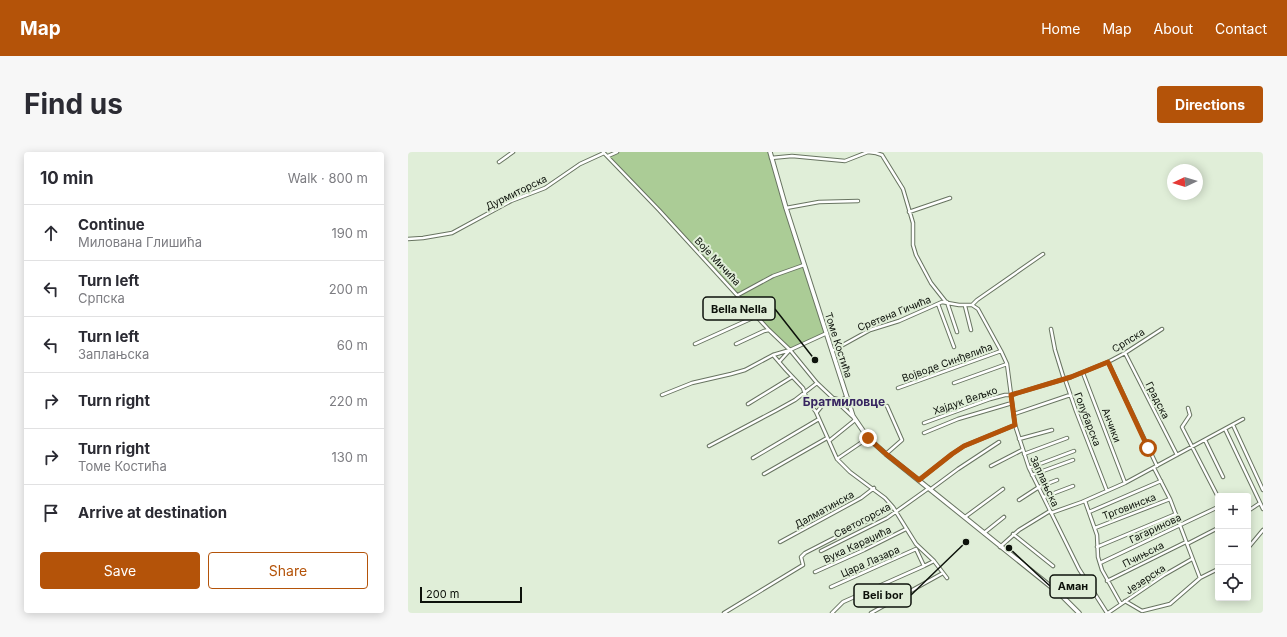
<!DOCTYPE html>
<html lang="en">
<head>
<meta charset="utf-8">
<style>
  :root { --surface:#fff; --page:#f7f7f7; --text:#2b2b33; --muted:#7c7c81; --line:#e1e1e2; --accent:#b45309 }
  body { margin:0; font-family:Inter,sans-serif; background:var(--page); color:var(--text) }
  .controls { position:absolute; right:12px; bottom:12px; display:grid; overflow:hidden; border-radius:4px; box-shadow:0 2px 10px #0003 }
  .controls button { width:36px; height:36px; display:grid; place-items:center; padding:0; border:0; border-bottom:1px solid var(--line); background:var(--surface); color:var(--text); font:20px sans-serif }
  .compass { position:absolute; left:759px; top:12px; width:36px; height:36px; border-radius:50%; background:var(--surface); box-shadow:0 2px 10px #0003; rotate:266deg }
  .scale { position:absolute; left:12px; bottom:10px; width:102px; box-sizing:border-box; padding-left:4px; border:2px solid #0d120b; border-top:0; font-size:11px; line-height:14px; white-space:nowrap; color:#0d120b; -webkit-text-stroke:3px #e0eed8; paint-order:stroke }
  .stop { position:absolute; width:12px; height:12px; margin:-9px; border:3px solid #b45309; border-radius:50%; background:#fff }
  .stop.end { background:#b45309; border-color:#fff; box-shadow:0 1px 4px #0008 }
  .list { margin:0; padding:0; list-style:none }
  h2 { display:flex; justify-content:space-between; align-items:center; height:52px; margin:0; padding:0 16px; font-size:17px }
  h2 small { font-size:13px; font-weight:400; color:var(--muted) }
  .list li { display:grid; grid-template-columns:26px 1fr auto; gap:12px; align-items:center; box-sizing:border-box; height:56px; padding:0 16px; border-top:1px solid var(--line) }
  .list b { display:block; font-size:15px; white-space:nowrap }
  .list p { margin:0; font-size:13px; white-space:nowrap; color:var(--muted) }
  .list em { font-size:13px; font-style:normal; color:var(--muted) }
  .actions { display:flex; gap:8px; padding:12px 16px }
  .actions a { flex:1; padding:9px 0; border:1px solid var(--accent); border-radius:4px; text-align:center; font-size:14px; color:var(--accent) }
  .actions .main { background:var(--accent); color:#fff }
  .icon { flex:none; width:22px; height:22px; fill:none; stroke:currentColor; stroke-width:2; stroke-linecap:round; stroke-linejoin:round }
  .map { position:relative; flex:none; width:855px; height:461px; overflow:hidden; border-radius:4px }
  header { display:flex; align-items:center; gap:24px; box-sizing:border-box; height:56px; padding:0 20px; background:var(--accent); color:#fff }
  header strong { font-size:19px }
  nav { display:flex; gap:22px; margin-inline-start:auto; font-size:14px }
  .intro { display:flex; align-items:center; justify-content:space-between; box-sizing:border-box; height:96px; padding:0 24px }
  h1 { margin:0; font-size:28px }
  .button { padding:10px 18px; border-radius:4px; background:var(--accent); color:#fff; font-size:14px; font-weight:700 }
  main { display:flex; gap:24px; padding:0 24px }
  aside { flex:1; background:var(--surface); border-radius:4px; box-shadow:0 2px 10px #0003 }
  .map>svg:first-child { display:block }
  .green { fill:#abcc96 }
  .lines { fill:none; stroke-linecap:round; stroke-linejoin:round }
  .minor-casing { stroke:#687461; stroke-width:4.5 }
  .tertiary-casing { stroke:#687461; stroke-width:5.5 }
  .minor { stroke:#fff; stroke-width:2.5 }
  .tertiary { stroke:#fff; stroke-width:3.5 }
  .route { stroke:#b45309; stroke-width:5 }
  .labels { text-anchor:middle; stroke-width:4; stroke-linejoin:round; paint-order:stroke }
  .street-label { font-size:10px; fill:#0d120b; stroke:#e0eed8 }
  .quarter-label { font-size:12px; font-weight:bold; fill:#372560; stroke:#e0eed8 }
  .leader { fill:none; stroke:#0d120b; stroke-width:1.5 }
  .callout-dot { fill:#0d120b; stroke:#e0eed8; stroke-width:1.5 }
  .callout { fill:#e0eed8; stroke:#0d120b; stroke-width:1.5 }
  .callout-label { font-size:11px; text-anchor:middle; font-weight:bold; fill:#0d120b }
</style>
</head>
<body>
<header>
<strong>Map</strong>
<nav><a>Home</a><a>Map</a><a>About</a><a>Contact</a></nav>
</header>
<div class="intro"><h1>Find us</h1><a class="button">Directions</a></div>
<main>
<aside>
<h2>10 min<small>Walk · 800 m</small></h2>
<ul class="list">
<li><svg class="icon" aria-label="ahead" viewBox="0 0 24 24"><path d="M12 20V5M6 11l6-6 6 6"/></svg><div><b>Continue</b><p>Милована Глишића</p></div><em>190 m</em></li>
<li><svg class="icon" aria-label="left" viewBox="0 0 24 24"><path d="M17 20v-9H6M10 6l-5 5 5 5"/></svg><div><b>Turn left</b><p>Српска</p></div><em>200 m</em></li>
<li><svg class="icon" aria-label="left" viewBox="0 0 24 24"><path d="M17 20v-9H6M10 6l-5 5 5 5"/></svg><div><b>Turn left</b><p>Заплањска</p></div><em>60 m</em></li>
<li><svg class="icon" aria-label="right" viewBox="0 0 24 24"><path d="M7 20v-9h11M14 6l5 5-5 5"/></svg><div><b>Turn right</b></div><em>220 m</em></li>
<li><svg class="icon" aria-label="right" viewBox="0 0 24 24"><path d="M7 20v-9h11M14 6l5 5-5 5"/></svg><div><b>Turn right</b><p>Томе Костића</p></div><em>130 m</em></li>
<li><svg class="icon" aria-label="arrive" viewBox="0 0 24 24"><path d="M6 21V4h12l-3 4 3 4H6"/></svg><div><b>Arrive at destination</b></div></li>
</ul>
<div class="actions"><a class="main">Save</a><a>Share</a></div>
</aside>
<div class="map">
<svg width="855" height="461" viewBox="0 0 855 461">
  <rect width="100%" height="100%" fill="#e0eed8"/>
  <path class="green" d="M 209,0 L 362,0 L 419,181 L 382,198 L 361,178 L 200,4 Z"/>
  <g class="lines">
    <g class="minor-casing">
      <path id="minor" d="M 195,0 L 251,58 L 361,178 L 382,198 L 409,231 L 444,264
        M 200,4 L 209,0
        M 363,6 L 384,4 L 437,9 L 460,0 L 468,1 L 474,3 L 495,37 L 505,71 L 505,93 L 508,103 L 523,131 L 538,150
        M 91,10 L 105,0
        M 378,56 L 411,50 L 450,49
        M 501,60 L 542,46
        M 0,87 L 15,86 L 44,81 L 103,49 L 137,36 L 172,12 L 196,1
        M 330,143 L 365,124 L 396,113
        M 539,150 L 549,180
        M 530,152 L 546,195
        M 564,153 L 570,157 L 593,199 L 599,212 L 607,273 L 621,316 L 671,417 L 699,461
        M 557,154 L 563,178
        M 643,177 L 647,198 L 655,224 L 657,227 L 668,259 L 699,339
        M 287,192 L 349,164
        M 328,192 L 356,179 L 361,178
        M 424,199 L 462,178 L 491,169 L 534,150 L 551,153 L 564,153 L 569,148 L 635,102
        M 717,201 L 769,303
        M 365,203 L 378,218 L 395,236 L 399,248 L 408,260 L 429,307 L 460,286
        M 371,210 L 381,199
        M 700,210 L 749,314
        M 675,221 L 717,331
        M 546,231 L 599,212
        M 490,236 L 593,199
        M 254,243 L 284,231 L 323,222 L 337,218 L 365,203 L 382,198 L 419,181
        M 340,252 L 384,225
        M 780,256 L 782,263 L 774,275 L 810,345
        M 409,260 L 413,255 L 425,246 L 433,248 L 439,245
        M 606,262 L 662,243
        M 516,271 L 582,247 L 597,243 L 603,243 L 663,225 L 700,210 L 717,201 L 754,177
        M 825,273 L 855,338
        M 817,277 L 855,357
        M 516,281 L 550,267 L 604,251
        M 611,287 L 644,278
        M 797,288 L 815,325
        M 421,289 L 447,268
        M 301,294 L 369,258 L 387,248 L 409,231
        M 478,302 L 494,288 L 479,254
        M 616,302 L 659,286
        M 345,306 L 411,267
        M 429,307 L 442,320 L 477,346 L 485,355 L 508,392 L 526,409 L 539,426
        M 583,314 L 614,298
        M 621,316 L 666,299
        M 746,316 L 762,347 L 792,426
        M 356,322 L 419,286
        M 624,323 L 665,308
        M 511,328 L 544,302 L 556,294 L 607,273
        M 523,337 L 550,317 L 591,290
        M 636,345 L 665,334
        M 611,348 L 631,335 L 649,328
        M 677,349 L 689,383 L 690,405 L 694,418 L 713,452
        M 840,359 L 852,351
        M 681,360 L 753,329
        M 643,361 L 674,350 L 717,331 L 835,267
        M 557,365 L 595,337
        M 687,376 L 762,347
        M 576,381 L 596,365
        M 605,382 L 645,414
        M 372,390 L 453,346 L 466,336
        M 779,392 L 810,376
        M 592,395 L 611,378 L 642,359
        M 689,395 L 768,362
        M 840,396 L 855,378
        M 508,397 L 516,414 L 526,409
        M 413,399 L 479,366 L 521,336
        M 692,411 L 810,355
        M 407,420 L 456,398 L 498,377
        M 699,429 L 778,390
        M 423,435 L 508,397
        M 717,449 L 734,459 L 762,452 L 792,426 L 810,417
        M 316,461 L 395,413 L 393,405 L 397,401 L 467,365 L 485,355
        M 424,461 L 435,450 L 516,414
        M 463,461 L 535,421
        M 700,461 L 756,423 L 784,407"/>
    </g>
    <g class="tertiary-casing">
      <path id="tertiary" d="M 362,0 L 378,56 L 445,264 L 460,286 L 478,302 L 652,442 L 671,461"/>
    </g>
    <use href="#minor" class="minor"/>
    <use href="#tertiary" class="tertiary"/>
  </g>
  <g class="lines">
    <path class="route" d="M 460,286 L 478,302 L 511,328 L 544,302 L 556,294 L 607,273 L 603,243 L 663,225 L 700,210 L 740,296"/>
  </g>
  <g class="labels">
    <g class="street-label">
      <text transform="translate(108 40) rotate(-26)" y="4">Дурмиторска</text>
      <text transform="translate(310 109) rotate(47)" y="4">Воје Мичића</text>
      <text transform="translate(486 161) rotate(-22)" y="4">Сретена Гичића</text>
      <text transform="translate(720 188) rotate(-32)" y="4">Српска</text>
      <text transform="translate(431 193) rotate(72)" y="4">Томе Костића</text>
      <text transform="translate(539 210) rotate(-20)" y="4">Војводе Синђелића</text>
      <text transform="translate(557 248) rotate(-19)" y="4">Хајдук Вељко</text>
      <text transform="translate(750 248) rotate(63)" y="4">Градска</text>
      <text transform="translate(680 267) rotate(69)" y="4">Голубарска</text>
      <text transform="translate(704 273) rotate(69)" y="4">Анчики</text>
      <text transform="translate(637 329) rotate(65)" y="4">Заплањска</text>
      <text transform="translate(721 354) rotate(-21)" y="4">Трговинска</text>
      <text transform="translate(416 357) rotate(-29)" y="4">Далматинска</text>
      <text transform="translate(454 368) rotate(-28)" y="4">Светогорска</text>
      <text transform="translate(747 376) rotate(-25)" y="4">Гагаринова</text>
      <text transform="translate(449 392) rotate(-25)" y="4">Вука Караџића</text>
      <text transform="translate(735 402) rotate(-27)" y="4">Пчињска</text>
      <text transform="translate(462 409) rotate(-24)" y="4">Цара Лазара</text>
      <text transform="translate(737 427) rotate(-33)" y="4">Језерска</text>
    </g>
    <g class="quarter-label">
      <text x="436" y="254">Братмиловце</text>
    </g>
  </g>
  <path class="leader" d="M407 208L367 157M601 396L642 434M558 390L503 443"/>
  <g class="callout-dot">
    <circle cx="407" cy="208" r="4"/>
    <circle cx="601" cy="396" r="4"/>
    <circle cx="558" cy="390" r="4"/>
  </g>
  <g class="callout">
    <rect x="295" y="145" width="72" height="23" rx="4"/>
    <rect x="642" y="423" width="46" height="23" rx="4"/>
    <rect x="446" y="432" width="57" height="23" rx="4"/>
  </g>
  <g class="callout-label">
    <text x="331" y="161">Bella Nella</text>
    <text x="665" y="438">Аман</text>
    <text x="475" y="447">Beli bor</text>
  </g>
</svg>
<div class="controls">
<button>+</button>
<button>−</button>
<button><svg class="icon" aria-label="locate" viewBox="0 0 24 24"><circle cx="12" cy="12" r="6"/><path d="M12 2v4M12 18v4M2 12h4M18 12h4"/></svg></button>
</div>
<svg class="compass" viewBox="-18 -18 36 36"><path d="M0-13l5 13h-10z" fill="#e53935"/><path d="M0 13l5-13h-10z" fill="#7c7c81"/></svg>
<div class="scale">200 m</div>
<div class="stop" style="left:740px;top:296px"></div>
<div class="stop end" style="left:460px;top:286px"></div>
</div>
</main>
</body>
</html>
